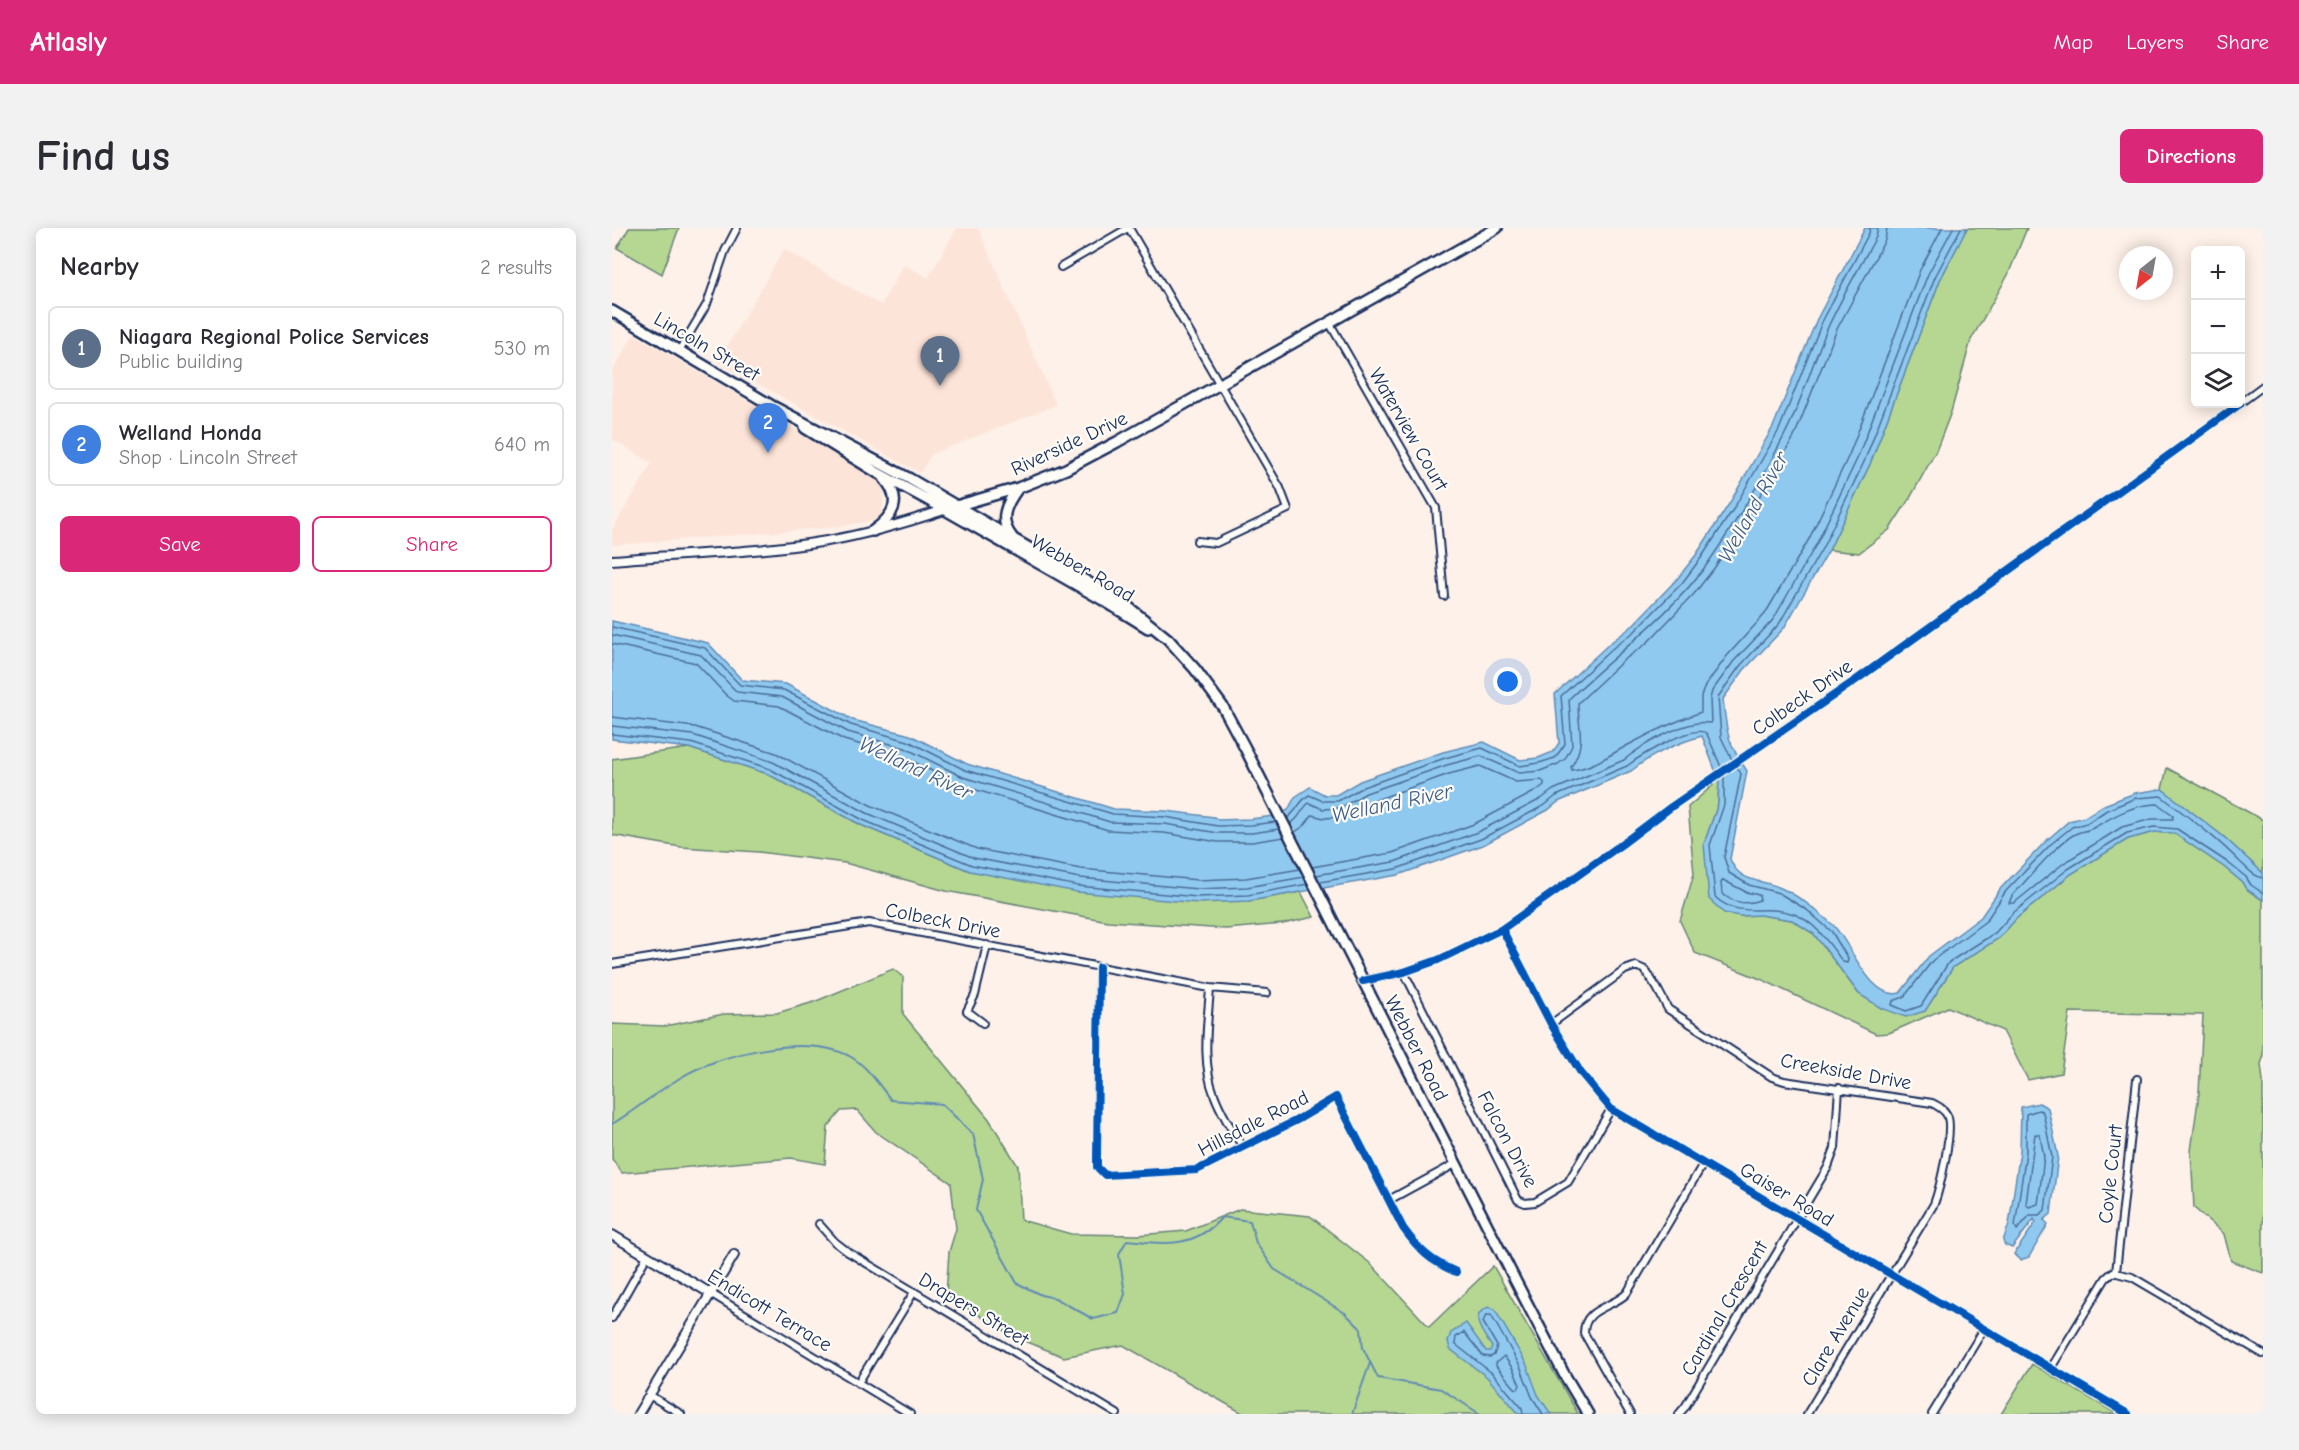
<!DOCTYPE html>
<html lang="en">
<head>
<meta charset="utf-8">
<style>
  :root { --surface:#fff; --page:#f2f2f3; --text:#2b2b33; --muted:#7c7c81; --line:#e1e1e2; --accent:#db2777 }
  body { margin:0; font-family:"Comic Neue",sans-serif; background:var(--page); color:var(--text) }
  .controls { position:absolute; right:18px; top:18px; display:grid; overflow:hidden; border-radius:9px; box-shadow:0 3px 15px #0003 }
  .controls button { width:54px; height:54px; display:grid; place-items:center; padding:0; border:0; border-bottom:2px solid var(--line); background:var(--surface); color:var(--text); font:30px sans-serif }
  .compass { position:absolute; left:1507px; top:18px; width:54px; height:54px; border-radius:50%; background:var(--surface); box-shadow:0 3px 15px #0003; rotate:211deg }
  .you { position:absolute; left:896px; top:454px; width:21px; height:21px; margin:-15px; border:4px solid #fff; border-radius:50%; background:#1a73e8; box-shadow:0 0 0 9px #1a73e833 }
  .badge { display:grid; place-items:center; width:39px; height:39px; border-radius:50%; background:var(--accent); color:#fff; font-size:20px; font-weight:700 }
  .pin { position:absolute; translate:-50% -50px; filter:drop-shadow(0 2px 3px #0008) }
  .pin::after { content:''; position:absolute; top:32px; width:21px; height:18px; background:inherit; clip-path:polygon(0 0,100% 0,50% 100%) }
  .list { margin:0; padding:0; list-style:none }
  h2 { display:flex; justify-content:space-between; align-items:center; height:78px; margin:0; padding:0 24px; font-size:26px }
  h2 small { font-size:20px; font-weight:400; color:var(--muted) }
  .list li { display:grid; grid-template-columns:39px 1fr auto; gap:18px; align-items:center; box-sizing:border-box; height:84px; margin:0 12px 12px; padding:0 12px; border:2px solid var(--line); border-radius:9px }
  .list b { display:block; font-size:22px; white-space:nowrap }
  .list p { margin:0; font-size:20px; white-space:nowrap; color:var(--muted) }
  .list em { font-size:20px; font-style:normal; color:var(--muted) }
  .actions { display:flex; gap:12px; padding:18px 24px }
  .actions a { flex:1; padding:14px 0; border:2px solid var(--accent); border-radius:9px; text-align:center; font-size:21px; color:var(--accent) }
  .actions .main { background:var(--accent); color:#fff }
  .icon { flex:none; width:33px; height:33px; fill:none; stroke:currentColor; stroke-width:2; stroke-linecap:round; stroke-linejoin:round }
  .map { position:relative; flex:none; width:1651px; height:1186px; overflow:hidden; border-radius:9px }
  header { display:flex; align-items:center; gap:36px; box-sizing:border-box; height:84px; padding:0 30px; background:var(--accent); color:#fff }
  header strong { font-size:28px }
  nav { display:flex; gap:33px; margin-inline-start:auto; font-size:21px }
  .intro { display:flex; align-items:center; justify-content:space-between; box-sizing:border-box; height:144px; padding:0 36px }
  h1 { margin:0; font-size:42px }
  .button { padding:15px 27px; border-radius:9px; background:var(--accent); color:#fff; font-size:21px; font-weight:700 }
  main { display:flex; gap:36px; padding:0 36px }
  aside { flex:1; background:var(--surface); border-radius:9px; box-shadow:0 3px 15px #0003 }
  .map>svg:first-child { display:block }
  .built { fill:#fde4d8 }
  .green { fill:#b6d791; stroke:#688378; stroke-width:1.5 }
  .water { fill:#90c9ef; stroke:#618bb5; stroke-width:1.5 }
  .pier { fill:#fdf1e9 }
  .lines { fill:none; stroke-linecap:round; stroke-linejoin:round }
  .shore { stroke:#4a6d98; stroke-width:1.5 }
  .stream { stroke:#618bb5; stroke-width:2 }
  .minor-casing { stroke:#1b2f5e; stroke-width:10 }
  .tertiary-casing { stroke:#1b2f5e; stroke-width:12 }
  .secondary-casing { stroke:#1b2f5e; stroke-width:14 }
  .minor { stroke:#fdfcf7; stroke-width:6 }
  .tertiary { stroke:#fdfcf7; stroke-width:8 }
  .secondary { stroke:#fdfcf7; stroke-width:9 }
  .cycleway-casing { stroke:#fdfcf7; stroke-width:11 }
  .cycleway { stroke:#0057b8; stroke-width:8 }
  .labels { text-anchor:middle; stroke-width:4.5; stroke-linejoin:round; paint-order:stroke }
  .street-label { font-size:20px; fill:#1b2f5e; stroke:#fdfcf7 }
  .water-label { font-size:21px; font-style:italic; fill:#3e5d8a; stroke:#fdfcf7 }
</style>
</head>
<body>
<header>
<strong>Atlasly</strong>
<nav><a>Map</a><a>Layers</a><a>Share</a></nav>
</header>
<div class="intro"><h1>Find us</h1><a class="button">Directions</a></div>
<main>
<aside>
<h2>Nearby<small>2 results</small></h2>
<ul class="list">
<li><span class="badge" style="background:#5c6f8a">1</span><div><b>Niagara Regional Police Services</b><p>Public building</p></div><em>530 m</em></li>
<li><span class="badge" style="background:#3f7fe0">2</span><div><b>Welland Honda</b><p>Shop · Lincoln Street</p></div><em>640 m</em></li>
</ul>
<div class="actions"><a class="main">Save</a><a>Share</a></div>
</aside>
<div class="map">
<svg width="1651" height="1186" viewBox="0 0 1651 1186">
  <rect width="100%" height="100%" fill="#fdf1e9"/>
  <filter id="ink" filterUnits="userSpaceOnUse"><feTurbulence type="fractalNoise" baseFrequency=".0167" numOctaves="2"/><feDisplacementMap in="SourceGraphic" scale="12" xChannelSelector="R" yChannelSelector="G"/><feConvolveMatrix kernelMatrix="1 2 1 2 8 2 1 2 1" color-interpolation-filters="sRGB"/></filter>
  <g filter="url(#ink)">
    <path class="built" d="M 345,0 L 366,0 L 444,177 L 320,226 L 308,245 L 106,134 L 172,21 L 269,77 L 292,36 L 316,50 Z
      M 22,106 L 226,226 L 272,257 L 270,291 L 225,299 L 0,317 L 0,302 L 40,235 L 0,211 L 0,144 Z"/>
    <path class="green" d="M 17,0 L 67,0 L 50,46 L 5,20 Z
      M 1355,0 L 1415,0 L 1396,47 L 1359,112 L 1339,184 L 1324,223 L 1298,270 L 1277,302 L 1247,325 L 1217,322 L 1258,236 L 1328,52 Z
      M 77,520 L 156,546 L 249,597 L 358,643 L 637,673 L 689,664 L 702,689 L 671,696 L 614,701 L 496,693 L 334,663 L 233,635 L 147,624 L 69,619 L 0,607 L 0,531 Z
      M 1555,540 L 1651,592 L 1651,645 L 1612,609 L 1550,561 Z
      M 1107,552 L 1106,576 L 1092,616 L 1128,688 L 1148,687 L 1180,692 L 1202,706 L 1247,766 L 1313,783 L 1341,739 L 1387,710 L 1405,690 L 1459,646 L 1516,611 L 1543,604 L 1563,606 L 1612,639 L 1630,654 L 1634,661 L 1651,672 L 1651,830 L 1649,836 L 1651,853 L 1651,1045 L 1619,1033 L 1612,1006 L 1582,980 L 1579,923 L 1587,865 L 1591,787 L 1458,784 L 1449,845 L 1416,852 L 1391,803 L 1336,779 L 1277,805 L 1264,806 L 1151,752 L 1083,725 L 1068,693 L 1082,646 L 1076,579 Z
      M 281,741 L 291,749 L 291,786 L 377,891 L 406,938 L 409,992 L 459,1006 L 526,1007 L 574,1003 L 628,981 L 698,988 L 759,1036 L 817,1099 L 881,1038 L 966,1186 L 632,1186 L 511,1117 L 452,1129 L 401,1108 L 334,1067 L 337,1024 L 344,1001 L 339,955 L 264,904 L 245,882 L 229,883 L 216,899 L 213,936 L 179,930 L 10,945 L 0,931 L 0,796 L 53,798 L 112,786 L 165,785 L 202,774 Z
      M 1420,1136 L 1505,1186 L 1389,1186 Z"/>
    <path class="water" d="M 1253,0 L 1355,0 L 1328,52 L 1258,236 L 1217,322 L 1172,400 L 1132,442 L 1111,471 C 1115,507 1115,513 1135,543 L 1118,631 C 1128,657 1150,650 1171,661 C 1190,670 1205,683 1220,696 C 1238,712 1257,773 1288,765 L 1317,728 L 1369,689 L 1389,660 L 1435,612 L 1457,593 L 1473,589 L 1492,577 L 1523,565 L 1550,561 L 1612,609 L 1651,645 L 1651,672 L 1634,661 L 1630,654 L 1612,639 L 1563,606 L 1543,604 L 1516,611 L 1459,646 L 1405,690 L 1387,710 L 1341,739 L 1313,783 L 1294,789 L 1269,780 L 1247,766 L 1202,706 L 1180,692 L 1148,687 L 1128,688 L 1112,685 L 1097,671 L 1092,616 L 1106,576 L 1107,552 L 1090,508 C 1065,515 1039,527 1019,543 L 946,574 L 936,582 L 871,617 L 786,647 L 637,673 L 586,675 L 465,664 L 358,643 L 249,597 L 156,546 L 77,520 L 0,511 L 0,393 L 96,415 L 130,452 L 174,456 L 241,492 L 298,507 L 355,536 L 502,581 L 554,583 L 602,589 L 606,592 L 639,591 L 668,587 L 676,582 L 683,569 L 698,559 L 713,567 L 724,567 L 748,553 L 831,524 L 872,514 L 908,532 L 926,530 L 941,524 L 947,515 L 943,466 L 998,415 L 1018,400 L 1065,351 L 1084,327 L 1117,276 L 1161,199 L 1205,91 Z
      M 1427,875 L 1436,880 L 1446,928 L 1439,986 L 1432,992 L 1436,996 L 1417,1029 L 1409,1032 L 1402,1026 L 1424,994 L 1422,991 L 1400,1020 L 1393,1017 L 1391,1013 L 1397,996 L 1408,923 L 1409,879 Z
      M 877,1079 L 883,1082 L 914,1135 L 926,1167 L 939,1186 L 907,1186 L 875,1149 L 838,1121 L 836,1113 L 839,1105 L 854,1095 L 874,1123 L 878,1123 L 880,1119 C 871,1105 855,1087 877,1079 Z"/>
    <path class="pier" d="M 672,581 L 713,663 L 699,665 L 658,585 Z"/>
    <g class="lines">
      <path class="shore" d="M 1275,0 L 1273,12 L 1225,101 L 1182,209 L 1136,288 L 1103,339 L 1082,366 L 1034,416 L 1012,432 L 966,475 C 966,502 975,514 959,539 L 960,542 C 981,540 1002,524 1020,515 C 1044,502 1064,493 1089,484 L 1089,468 L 1093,458 L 1115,428 L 1153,386 L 1197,311 L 1237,227 L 1308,42 L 1330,0
        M 0,399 L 93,420 L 128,457 L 172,462 L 239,497 L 296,513 L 353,542 L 501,586 L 553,589 L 606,598 L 639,597 L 664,594
        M 0,407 L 89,427 L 125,464 L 170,469 L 236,504 L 293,520 L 351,549 L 498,594 L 553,596 L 606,605 L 640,605 L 667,601
        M 0,416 L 84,435 L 114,467 L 122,473 L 167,478 L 232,512 L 290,528 L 348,557 L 496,602 L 552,605 L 606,614 L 640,614 L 672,609
        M 0,489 L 83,499 L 164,525 L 258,577 L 365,621 L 469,641 L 586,652 L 634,650 L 688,641
        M 0,498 L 81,507 L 161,534 L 255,585 L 362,630 L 468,650 L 586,661 L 635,659 L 692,649
        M 0,506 L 79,515 L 158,541 L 251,592 L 360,637 L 466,658 L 586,669 L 636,667 L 696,656
        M 1120,532 L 1109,509 L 1106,469 L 1128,438 L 1167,396 L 1211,319 L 1252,234 L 1323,49 L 1349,0
        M 1112,548 L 1112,577 L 1098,617 L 1103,669 C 1128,692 1152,675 1182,686 C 1205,695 1217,716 1231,734 L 1235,735 L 1236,731 L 1220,704 L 1195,682 L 1167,665 L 1137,657 L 1117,645 L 1112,629 L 1129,546 L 1125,539
        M 1546,576 L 1561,587 L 1561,591 L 1540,591 L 1510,599 L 1452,635 L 1402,675 L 1397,675 L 1400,668 C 1416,651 1444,616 1463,606 C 1469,603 1476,603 1481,600 C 1502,588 1521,576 1546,576 Z
        M 675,590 C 685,584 686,574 697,567 L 711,573 L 726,573 L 751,559 L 833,530 L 870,520 L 908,538 L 927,535 L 943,530 L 953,516 L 949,468 L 1001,420 L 1022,404 L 1070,355 L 1089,330 L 1122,280 L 1167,202 L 1210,94 L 1257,5 L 1258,0
        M 678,596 C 688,591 689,581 697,575 L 711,581 L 728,580 L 754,565 L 835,537 L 869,528 L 907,545 L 928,543 L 946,536 L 953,531 L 960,518 L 957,471 C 1003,426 1058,388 1096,335 C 1124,294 1151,250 1173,206 C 1191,171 1201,132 1217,97 C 1231,67 1248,38 1264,9 L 1266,0
        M 683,604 L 692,598 L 700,587 L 712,590 L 730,589 L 758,574 L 837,546 L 868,538 L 904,554 L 929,552 L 932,554 L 932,557 L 924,563 L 862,596 L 780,625 L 700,639
        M 704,647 L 782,634 L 866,604 L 929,571 L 941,562 L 1012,532 C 1030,517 1062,499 1085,495 C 1090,494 1095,495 1099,495 L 1098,471 L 1100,463 L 1122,433 L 1161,392 L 1205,315 L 1245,231 L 1316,46 L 1341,0
        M 1651,650 C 1642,649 1635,640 1628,634 C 1604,609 1576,589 1549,568 L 1524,570 L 1495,582 L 1475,595 L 1460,599 L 1439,616 L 1394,663 L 1374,693 L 1321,732 L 1292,769 L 1281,773 L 1280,777 L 1294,783 L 1309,778 L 1337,734 L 1383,705 L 1401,685 L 1456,641 L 1515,605 L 1542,599 L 1565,601 L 1615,634 L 1634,649 L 1639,657 L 1651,665
        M 1111,652 L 1134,664 L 1147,667 L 1148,672 C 1134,677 1120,675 1110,665 L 1109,655 Z
        M 708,654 L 784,641 L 869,611 L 933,577 L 944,568 L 1015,538 C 1028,528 1083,494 1095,506 L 1109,539
        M 1427,882 L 1431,884 L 1440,929 L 1433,982 L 1428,987 L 1418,987 L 1405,1002 L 1403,998 L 1414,924 L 1414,886 Z
        M 1423,906 L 1428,907 L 1432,929 L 1426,976 L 1417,979 L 1414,976 Z
        M 892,1128 L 901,1141 L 908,1157 L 906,1161 L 903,1160 L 884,1138 L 884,1135 Z
        M 911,1186 L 910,1180 L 880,1145 L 843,1116 L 844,1109 L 852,1104 L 871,1128 L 878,1129 L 882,1127 L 885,1118 L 871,1094 L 874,1087 L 879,1087 L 908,1138 L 920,1169 L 931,1186"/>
      <path class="stream" d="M 0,896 C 24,882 44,864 68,850 C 108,825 196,805 239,829 C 256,839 267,857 279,872 L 330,876 L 361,906 L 371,951 L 364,982 L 405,1055 L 429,1067 L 443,1070 L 481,1091 L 506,1085 L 513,1066 L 507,1026 L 515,1012 C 552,1016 583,1021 610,989 L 638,993 L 644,1015 L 662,1041 L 733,1085 L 749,1101 L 751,1120 L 766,1150 L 829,1161 L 868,1186
        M 740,1186 L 758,1135"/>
      <g class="minor-casing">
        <path id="minor" d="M 517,0 L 668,260 L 676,281 L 604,315 L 585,313
          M 449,39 L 516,0
          M 717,94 L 824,280 L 832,368
          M 67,123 L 95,76 L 113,23 L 125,0
          M 1628,175 L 1651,158
          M 890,701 L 939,796 L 969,845 L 999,881 L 1516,1186
          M 0,736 L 257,695 L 598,760 L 655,765
          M 487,739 L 485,930 L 485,939 L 493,947 L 585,942 L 685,892 L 724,869 L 791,1000 C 807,1022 818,1033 844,1044
          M 792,744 L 906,972 L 913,975 L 923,974 L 956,954 L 999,881
          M 751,753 L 792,744 L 826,732 L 890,701 L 1010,616 L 1059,579 L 1244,452 L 1628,176
          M 598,760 C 596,794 589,833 602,866 C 609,885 620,902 631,919
          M 371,795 L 355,783 L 363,767 L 375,717
          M 939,796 L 1013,742 L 1024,738 L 1033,742 L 1045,760 L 1056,781 L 1160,849 L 1172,853 L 1320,875 C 1326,878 1332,881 1335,887 C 1342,900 1328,960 1322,976 L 1195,1186
          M 777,972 L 843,936
          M 207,996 L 223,1014 L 236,1024 L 505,1186
          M 1504,1044 L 1525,851
          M 98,1065 L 298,1186
          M 0,1090 L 35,1028
          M 1439,1140 L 1494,1050 L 1501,1044 L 1520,1049 L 1651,1126
          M 246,1155 L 302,1064
          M 37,1167 L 69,1186
          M 1018,1186 L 972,1105 C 972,1079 1001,1080 1015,1065 L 1091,936
          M 1067,1186 L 1073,1179 L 1216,939 L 1223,920 L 1227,860
          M 1320,1186 L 1372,1101"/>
      </g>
      <g class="tertiary-casing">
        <path id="tertiary" d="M 0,332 C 72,326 144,325 215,313 C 256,306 296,294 335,281
          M 0,1007 L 98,1065
          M 26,1186 L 122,1027"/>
      </g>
      <g class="secondary-casing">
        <path id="secondary" d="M 0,83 L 162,179 L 298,251 L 510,374 L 556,411 L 583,441 L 611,479 L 633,520 L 904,1054 L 952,1146 L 976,1186
          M 193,200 L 266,245 L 316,272 L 491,372 L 536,400
          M 344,278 L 406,260 L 454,241 L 505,214 L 885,0
          M 261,303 C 282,288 291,272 272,250
          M 400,309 C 386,292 394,276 406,260"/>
      </g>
      <use href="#minor" class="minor"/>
      <use href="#tertiary" class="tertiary"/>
      <use href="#secondary" class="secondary"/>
      <g class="cycleway-casing">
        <path id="cycleway" d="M 890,701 L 939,796 L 969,845 L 999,881 L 1516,1186
          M 487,739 L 485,930 L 485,939 L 493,947 L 585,942 L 685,892 L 724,869 L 791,1000 C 807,1022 818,1033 844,1044
          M 751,753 L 792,744 L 826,732 L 890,701 L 1010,616 L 1059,579 L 1244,452 L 1628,176"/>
      </g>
      <use href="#cycleway" class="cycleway"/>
    </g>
  </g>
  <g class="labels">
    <g class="street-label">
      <text transform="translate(95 118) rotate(30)" y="7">Lincoln Street</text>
      <text transform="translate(797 201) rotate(60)" y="7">Waterview Court</text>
      <text transform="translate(457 215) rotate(-25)" y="7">Riverside Drive</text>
      <text transform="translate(471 340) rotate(30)" y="7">Webber Road</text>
      <text transform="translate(1190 469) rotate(-35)" y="7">Colbeck Drive</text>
      <text transform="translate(331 692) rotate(11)" y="7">Colbeck Drive</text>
      <text transform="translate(805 820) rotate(63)" y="7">Webber Road</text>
      <text transform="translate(1234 843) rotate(10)" y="7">Creekside Drive</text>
      <text transform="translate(641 895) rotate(-27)" y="7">Hillsdale Road</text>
      <text transform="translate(896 911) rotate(62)" y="7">Falcon Drive</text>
      <text transform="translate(1498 946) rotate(-84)" y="7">Coyle Court</text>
      <text transform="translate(1175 966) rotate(31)" y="7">Gaiser Road</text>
      <text transform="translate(1112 1080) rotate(-60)" y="7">Cardinal Crescent</text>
      <text transform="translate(362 1081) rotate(31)" y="7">Drapers Street</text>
      <text transform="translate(158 1082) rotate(31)" y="7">Endicott Terrace</text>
      <text transform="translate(1223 1108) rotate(-59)" y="7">Clare Avenue</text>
    </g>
    <g class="water-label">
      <text transform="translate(1141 279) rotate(-61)" y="7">Welland River</text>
      <text transform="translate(304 540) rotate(25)" y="7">Welland River</text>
      <text transform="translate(780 575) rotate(-12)" y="7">Welland River</text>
    </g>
  </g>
</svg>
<div class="controls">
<button>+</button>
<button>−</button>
<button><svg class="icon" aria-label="layers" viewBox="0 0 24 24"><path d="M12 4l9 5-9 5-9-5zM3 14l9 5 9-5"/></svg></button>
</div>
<svg class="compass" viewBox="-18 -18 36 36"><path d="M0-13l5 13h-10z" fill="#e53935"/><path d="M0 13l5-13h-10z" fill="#7c7c81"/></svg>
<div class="you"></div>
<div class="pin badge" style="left:328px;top:158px;background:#5c6f8a">1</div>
<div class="pin badge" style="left:156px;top:225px;background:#3f7fe0">2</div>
</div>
</main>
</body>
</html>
